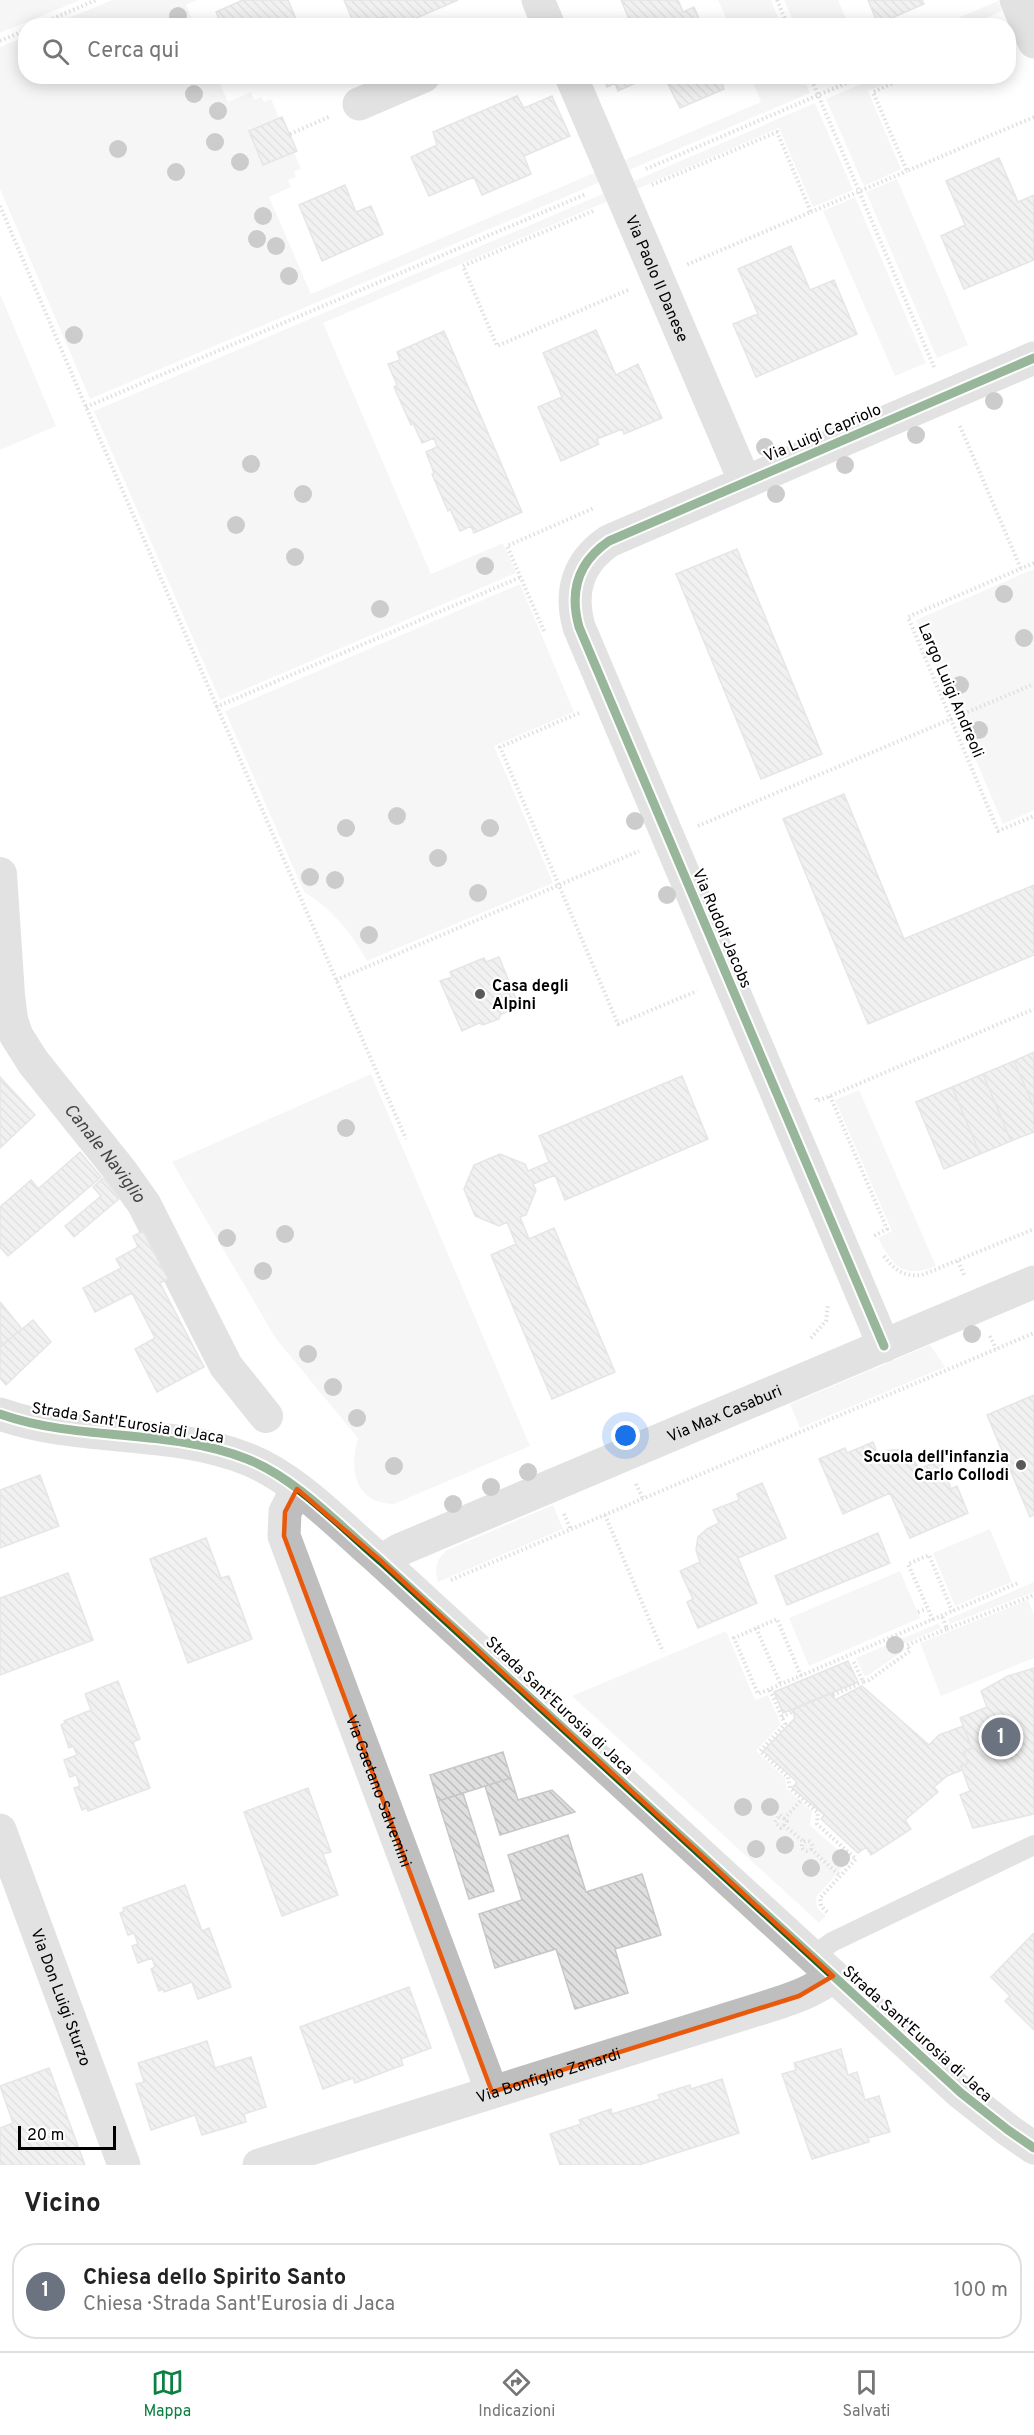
<!DOCTYPE html>
<html lang="it">
<head>
<meta charset="utf-8">
<style>
  :root { --surface:#fff; --page:#f6f6f6; --text:#222; --muted:#767676; --line:#e0e0e0; --accent:#0b8043 }
  body { margin:0; font-family:Overpass,sans-serif; background:var(--page); color:var(--text) }
  .scale { position:absolute; left:18px; bottom:15px; width:98px; box-sizing:border-box; padding-left:6px; border:3px solid #000; border-top:0; font-size:16px; line-height:21px; white-space:nowrap; color:#000; -webkit-text-stroke:4px #fff; paint-order:stroke }
  .you { position:absolute; left:626px; top:1436px; width:21px; height:21px; margin:-15px; border:4px solid #fff; border-radius:50%; background:#1a73e8; box-shadow:0 0 0 9px #1a73e833 }
  .badge { display:grid; place-items:center; width:39px; height:39px; border-radius:50%; background:var(--accent); color:#fff; font-size:20px; font-weight:700 }
  .pin { position:absolute; translate:-50% -50%; border:3px solid #fff; box-shadow:0 2px 6px #0006 }
  .list { margin:0; padding:0; list-style:none }
  h2 { display:flex; justify-content:space-between; align-items:center; height:78px; margin:0; padding:0 24px; font-size:26px }
  h2 small { font-size:20px; font-weight:400; color:var(--muted) }
  .list li { display:grid; grid-template-columns:39px 1fr auto; gap:18px; align-items:center; box-sizing:border-box; height:96px; margin:0 12px 12px; padding:0 12px; border:2px solid var(--line); border-radius:24px }
  .list b { display:block; font-size:22px; white-space:nowrap }
  .list p { margin:0; font-size:20px; white-space:nowrap; color:var(--muted) }
  .list em { font-size:20px; font-style:normal; color:var(--muted) }
  .icon { flex:none; width:33px; height:33px; fill:none; stroke:currentColor; stroke-width:2; stroke-linecap:round; stroke-linejoin:round }
  .map { position:relative; flex:none; width:1034px; height:2165px; overflow:hidden }
  .search { position:absolute; background:var(--surface); box-shadow:0 3px 15px #0003; left:18px; right:18px; top:18px; height:66px; display:flex; align-items:center; gap:15px; box-sizing:border-box; padding:0 21px; border-radius:24px; color:var(--muted); font-size:22px }
  .sheet { height:186px; background:var(--surface) }
  nav { display:flex; justify-content:space-around; align-items:center; box-sizing:border-box; height:84px; border-top:2px solid var(--line); background:var(--surface); font-size:16px; color:var(--muted) }
  nav a { display:grid; justify-items:center; gap:3px }
  nav .on { color:var(--accent) }
  .map>svg:first-child { display:block }
  .green { fill:#ececec }
  .lines { fill:none; stroke-linecap:round; stroke-linejoin:round }
  .canal { stroke:#bfbfbf; stroke-width:34 }
  .building { fill:url(#building-back-hatch); stroke:#c7c7c7; stroke-width:1.5 }
  .path { stroke:#b9b9b9; stroke-width:4; stroke-dasharray:1.5 3; stroke-linecap:butt }
  .service { stroke:#bebebe; stroke-width:20 }
  .minor { stroke:#bebebe; stroke-width:33 }
  .cycleway-casing { stroke:#fff; stroke-width:13 }
  .cycleway { stroke:#1b5e20; stroke-width:9 }
  .tree { fill:#8f8f8f }
  .marked { fill:none; stroke:#e8590c; stroke-width:4.5; stroke-linejoin:round }
  .poi-dot { fill:#595959; stroke:#fff; stroke-width:2 }
  .labels { text-anchor:middle; stroke-width:4.5; stroke-linejoin:round; paint-order:stroke }
  .street-label { font-size:16px; fill:#000; stroke:#fff }
  .poi-label { font-size:16px; font-weight:bold; fill:#000; stroke:#fff; text-anchor:start }
  .water-label { font-size:18px; font-style:italic; fill:#444; stroke:#fff }
</style>
</head>
<body>
<div class="map">
<svg width="1034" height="2165" viewBox="0 0 1034 2165">
  <defs>
    <pattern id="building-back-hatch" width="6" height="6" patternUnits="userSpaceOnUse" patternTransform="scale(1.5)"><rect width="6" height="6" fill="#dfdfdf"/><path d="M-1 5l2 2M0 0l6 6M5-1l2 2" fill="none" stroke="#bebebe"/></pattern>
  </defs>
  <rect width="100%" height="100%" fill="#fff"/>
  <path class="green" d="M 0,0 L 80,0 L 0,33 Z
    M 112,0 L 197,0 L 186,5 L 195,25 L 52,25 Z
    M 718,0 L 771,0 L 781,25 L 729,25 Z
    M 784,0 L 838,0 L 849,25 L 795,25 Z
    M 998,1 L 1002,11 L 969,25 L 941,25 Z
    M 25,37 L 26,76 L 217,77 L 228,102 L 251,92 L 254,100 L 261,97 L 264,102 L 271,99 L 279,118 L 249,132 L 263,165 L 294,152 L 301,169 L 294,172 L 296,177 L 288,180 L 291,187 L 269,197 L 311,294 L 596,172 L 600,182 L 90,399 L 0,189 L 0,47 Z
    M 751,77 L 803,77 L 810,93 L 629,170 L 625,160 L 761,102 Z
    M 878,77 L 900,77 L 868,91 L 901,169 L 864,186 L 826,99 Z
    M 815,103 L 853,190 L 813,207 L 779,128 L 637,189 L 634,181 Z
    M 897,179 L 968,345 L 937,358 L 866,192 Z
    M 605,193 L 608,201 L 323,323 L 431,574 L 503,543 L 516,573 L 220,700 L 94,411 Z
    M 855,197 L 926,363 L 895,376 L 823,211 Z
    M 0,294 L 56,426 L 0,450 Z
    M 1034,569 L 1034,810 L 1003,824 L 916,620 Z
    M 520,584 L 574,712 L 494,746 L 553,883 L 367,961 C 351,932 332,909 304,892 L 225,711 Z
    M 371,1074 L 530,1446 L 394,1504 C 354,1503 349,1470 358,1438 L 276,1339 L 172,1162 Z
    M 859,1090 L 936,1266 C 904,1280 892,1265 878,1238 L 892,1231 L 835,1100 Z
    M 930,1345 L 945,1367 L 800,1428 L 790,1404 Z
    M 553,1505 L 563,1529 L 438,1582 C 434,1569 436,1559 447,1550 Z
    M 990,1529 L 1012,1582 L 955,1606 L 933,1553 Z
    M 900,1571 L 920,1618 L 809,1666 L 789,1618 Z
    M 1034,1582 L 1034,1592 L 950,1624 L 948,1619 Z
    M 1028,1600 L 1034,1615 L 1034,1658 L 941,1696 L 920,1643 Z
    M 939,1623 L 941,1628 L 903,1644 L 905,1650 L 867,1676 L 864,1675 L 856,1658 Z
    M 726,1631 L 755,1700 L 768,1695 L 781,1724 L 756,1751 L 785,1778 L 787,1789 L 812,1811 L 810,1825 L 849,1860 L 816,1897 L 817,1908 L 826,1916 L 819,1923 L 572,1696 Z"/>
  <g class="lines">
    <path class="canal" id="s1" d="M 0,874 L 8,995 L 11,1019 L 16,1035 L 33,1062 L 122,1173 L 144,1204 L 226,1366 L 266,1416"/>
  </g>
  <path class="building" d="M 243,0 L 288,0 L 299,26 L 222,26 L 216,12 Z
    M 344,0 L 458,0 L 398,26 L 390,26 L 383,17 L 363,26 L 355,26 Z
    M 621,0 L 678,0 L 683,12 L 694,7 L 702,26 L 632,26 Z
    M 868,0 L 922,0 L 924,4 L 878,24 Z
    M 602,76 L 651,76 L 618,91 L 615,83 L 607,87 Z
    M 664,76 L 719,76 L 724,89 L 680,108 Z
    M 517,96 L 524,108 L 552,96 L 570,136 L 524,156 L 531,174 L 482,195 L 474,177 L 429,196 L 411,157 L 437,145 L 433,132 Z
    M 282,117 L 297,151 L 263,165 L 249,131 Z
    M 999,158 L 1018,202 L 1034,195 L 1034,260 L 964,289 L 941,236 L 965,225 L 946,181 Z
    M 345,185 L 356,212 L 371,206 L 383,234 L 322,261 L 299,205 Z
    M 791,246 L 810,290 L 834,280 L 857,334 L 756,377 L 733,324 L 758,314 L 738,269 Z
    M 596,330 L 616,375 L 638,364 L 662,418 L 624,434 L 622,429 L 597,439 L 599,444 L 561,461 L 538,407 L 562,397 L 543,353 Z
    M 444,331 L 522,512 L 474,533 L 471,526 L 460,531 L 450,509 L 448,511 L 432,474 L 434,473 L 426,452 L 437,447 L 434,438 L 422,443 L 413,423 L 411,425 L 394,387 L 397,385 L 388,364 L 400,360 L 397,352 Z
    M 737,549 L 822,754 L 761,779 L 676,574 Z
    M 844,794 L 904,939 L 1034,885 L 1034,955 L 868,1024 L 783,819 Z
    M 499,957 L 519,1006 L 500,1015 L 499,1019 L 483,1025 L 479,1023 L 462,1031 L 440,981 L 452,977 L 450,972 L 484,958 L 486,962 Z
    M 1034,1052 L 1034,1107 L 1014,1061 Z
    M 1014,1061 L 1034,1107 L 1034,1132 L 1011,1141 L 983,1074 Z
    M 983,1074 L 1011,1141 L 980,1154 L 952,1087 Z
    M 682,1076 L 708,1139 L 565,1200 L 555,1175 L 533,1184 L 536,1190 L 526,1215 L 520,1217 L 529,1239 L 554,1228 L 615,1372 L 552,1399 L 491,1255 L 516,1244 L 507,1222 L 499,1226 L 475,1216 L 464,1189 L 474,1165 L 500,1154 L 525,1164 L 528,1171 L 549,1162 L 539,1136 Z
    M 0,1077 L 35,1115 L 0,1148 Z
    M 952,1087 L 980,1154 L 944,1169 L 916,1102 Z
    M 80,1152 L 101,1177 L 59,1213 L 38,1189 Z
    M 103,1178 L 120,1198 L 74,1237 L 65,1226 L 101,1196 L 93,1187 Z
    M 31,1180 L 59,1213 L 8,1256 L 0,1247 L 0,1207 Z
    M 143,1231 L 168,1279 L 160,1283 L 204,1367 L 157,1392 L 135,1349 L 155,1338 L 132,1293 L 95,1312 L 83,1288 L 121,1268 L 116,1259 L 138,1247 L 133,1236 Z
    M 0,1302 L 22,1329 L 0,1347 Z
    M 33,1320 L 51,1342 L 6,1385 L 0,1378 L 0,1347 Z
    M 1034,1395 L 1034,1515 L 1030,1517 L 987,1415 Z
    M 873,1442 L 878,1455 L 890,1450 L 903,1450 L 909,1453 L 919,1469 L 940,1460 L 951,1489 L 957,1486 L 968,1513 L 910,1538 L 890,1493 L 843,1514 L 819,1459 L 845,1448 L 847,1453 Z
    M 40,1475 L 59,1526 L 0,1548 L 0,1490 Z
    M 762,1483 L 786,1538 L 738,1558 L 757,1603 L 698,1628 L 687,1602 L 693,1599 L 680,1571 L 700,1562 L 696,1550 L 698,1537 L 707,1529 L 719,1523 L 713,1510 L 739,1500 L 737,1494 Z
    M 878,1533 L 890,1563 L 787,1605 L 775,1576 Z
    M 206,1538 L 221,1578 L 229,1576 L 252,1639 L 188,1663 L 150,1559 Z
    M 68,1573 L 93,1640 L 0,1675 L 0,1598 Z
    M 848,1661 L 858,1682 L 783,1713 L 774,1692 Z
    M 1034,1668 L 1034,1814 L 973,1828 L 960,1795 L 970,1791 L 961,1766 L 968,1763 L 964,1752 L 972,1748 L 960,1718 L 987,1707 L 981,1691 L 1008,1676 Z
    M 118,1681 L 140,1739 L 133,1742 L 150,1788 L 88,1811 L 87,1808 L 82,1810 L 74,1788 L 80,1786 L 76,1775 L 70,1777 L 64,1760 L 77,1755 L 73,1746 L 69,1748 L 61,1725 L 65,1723 L 64,1721 L 91,1710 L 85,1694 Z
    M 862,1686 L 929,1745 L 939,1735 L 963,1726 L 972,1748 L 964,1752 L 968,1763 L 961,1766 L 962,1770 L 947,1776 L 934,1787 L 938,1792 L 905,1820 L 911,1829 L 871,1855 L 866,1847 L 858,1853 L 821,1819 L 824,1815 L 792,1788 L 797,1782 L 763,1751 L 795,1718 L 792,1710 L 832,1693 L 835,1700 Z
    M 503,1752 L 511,1778 L 438,1801 L 430,1775 Z
    M 511,1778 L 518,1800 L 552,1790 L 575,1812 L 500,1835 L 485,1786 Z
    M 308,1788 L 331,1852 L 323,1854 L 338,1895 L 282,1916 L 244,1812 Z
    M 463,1793 L 494,1891 L 469,1899 L 438,1801 Z
    M 568,1835 L 586,1892 L 642,1874 L 661,1935 L 615,1949 L 628,1993 L 575,2009 L 556,1949 L 495,1968 L 479,1914 L 522,1900 L 508,1855 Z
    M 185,1885 L 202,1931 L 209,1928 L 231,1987 L 198,1999 L 192,1982 L 164,1992 L 163,1989 L 159,1991 L 151,1969 L 155,1967 L 152,1958 L 138,1963 L 132,1946 L 138,1944 L 134,1933 L 128,1935 L 120,1913 L 124,1911 L 123,1908 Z
    M 1034,1933 L 1034,2030 L 1005,2001 L 1010,1996 L 991,1977 Z
    M 409,1987 L 431,2048 L 401,2059 L 403,2065 L 355,2083 L 353,2078 L 323,2089 L 300,2027 Z
    M 207,2041 L 215,2068 L 251,2057 L 266,2107 L 244,2114 L 246,2122 L 202,2135 L 195,2115 L 151,2130 L 136,2084 L 144,2082 L 138,2063 Z
    M 841,2049 L 848,2075 L 857,2072 L 865,2100 L 879,2096 L 890,2132 L 868,2138 L 869,2142 L 812,2159 L 782,2074 L 796,2070 L 794,2063 Z
    M 49,2068 L 85,2165 L 0,2165 L 0,2128 L 13,2123 L 0,2086 Z
    M 722,2079 L 739,2133 L 639,2165 L 560,2165 L 550,2134 L 581,2124 L 579,2120 L 611,2109 L 612,2114 L 660,2099 L 658,2095 L 690,2085 L 691,2089 Z"/>
  <g class="lines">
    <path class="path" d="M 777,0 L 788,26
      M 36,26 L 96,0
      M 0,41 L 26,30
      M 810,76 L 934,367
      M 908,76 L 873,92 L 907,171 L 1034,117
      M 290,134 L 331,116
      M 646,169 L 863,76
      M 652,185 L 777,132 L 811,212 L 686,265
      M 0,206 L 86,407 L 406,1139
      M 593,211 L 463,266 L 497,346 L 628,290
      M 811,212 L 907,171
      M 86,407 L 586,194
      M 960,426 L 1021,569
      M 1034,563 L 908,617 L 998,831 L 1034,816
      M 544,631 L 507,546 L 594,508
      M 216,707 L 521,577
      M 579,713 L 500,747 L 618,1024 L 697,991
      M 698,826 L 1034,684
      M 336,980 L 639,851
      M 830,1096 L 887,1229 L 874,1236
      M 816,1098 L 817,1101 L 830,1096 L 1034,1009
      M 884,1256 C 894,1270 905,1277 922,1275 L 1034,1229
      M 958,1261 L 965,1277
      M 990,1336 L 996,1349
      M 811,1338 L 826,1321 L 828,1304
      M 636,1484 L 643,1499
      M 564,1514 L 571,1530
      M 605,1515 L 663,1652
      M 451,1580 L 1034,1333
      M 918,1612 L 927,1609
      M 933,1620 L 908,1564 L 929,1555 L 952,1611
      M 756,1628 L 781,1685
      M 947,1629 L 1034,1595
      M 854,1662 L 863,1682 L 869,1680 L 910,1651 L 907,1645 L 947,1629 L 942,1616
      M 801,1676 L 777,1619 L 734,1638 L 758,1694 L 1018,1583
      M 770,1690 L 785,1724 L 760,1751 L 788,1777 L 790,1788 L 818,1813 L 817,1824 L 856,1859 L 820,1898 L 821,1906 L 829,1914
      M 833,1695 L 863,1682
      M 782,1717 L 792,1712
      M 780,1815 L 787,1821 L 781,1828 L 775,1822 Z
      M 784,1819 L 802,1799
      M 784,1825 L 804,1842
      M802 1846a5 5 0 1 1 10 0a5 5 0 1 1-10 0Z
      M 811,1849 L 840,1876"/>
    <path class="service" d="M 812,1957 L 832,1942 L 1034,1845"/>
    <g class="minor">
      <path d="M 538,0 L 549,26"/>
      <path d="M 1016,0 L 1034,42"/>
      <path id="s2" d="M 571,76 L 745,482"/>
      <path d="M 359,104 L 424,76"/>
      <path d="M 884,1346 L 579,627 C 569,591 578,562 609,541 L 1034,358"/>
      <path d="M 0,1414 C 78,1442 170,1428 247,1459 C 296,1478 341,1527 381,1561 L 961,2093 L 1008,2130 L 1034,2148"/>
      <path id="s3" d="M 297,1489 L 285,1512 L 284,1536 L 492,2092"/>
      <path id="s4" d="M 381,1561 L 399,1550 L 1034,1282"/>
      <path id="s5" d="M 0,1830 L 124,2165"/>
      <path id="s6" d="M 259,2165 L 772,2005 C 793,1998 815,1991 833,1976"/>
    </g>
    <g class="cycleway-casing">
      <path id="cycleway" d="M 884,1346 L 579,627 C 569,591 578,562 609,541 L 1034,358
        M 0,1414 C 78,1442 170,1428 247,1459 C 296,1478 341,1527 381,1561 L 961,2093 L 1008,2130 L 1034,2148"/>
    </g>
    <use href="#cycleway" class="cycleway"/>
  </g>
  <g class="tree">
    <circle cx="178" cy="16" r="9"/>
    <circle cx="194" cy="94" r="9"/>
    <circle cx="218" cy="111" r="9"/>
    <circle cx="215" cy="142" r="9"/>
    <circle cx="118" cy="149" r="9"/>
    <circle cx="240" cy="162" r="9"/>
    <circle cx="176" cy="172" r="9"/>
    <circle cx="263" cy="216" r="9"/>
    <circle cx="257" cy="239" r="9"/>
    <circle cx="276" cy="246" r="9"/>
    <circle cx="289" cy="276" r="9"/>
    <circle cx="74" cy="335" r="9"/>
    <circle cx="994" cy="401" r="9"/>
    <circle cx="916" cy="435" r="9"/>
    <circle cx="765" cy="447" r="9"/>
    <circle cx="251" cy="464" r="9"/>
    <circle cx="845" cy="465" r="9"/>
    <circle cx="303" cy="494" r="9"/>
    <circle cx="776" cy="494" r="9"/>
    <circle cx="236" cy="525" r="9"/>
    <circle cx="295" cy="557" r="9"/>
    <circle cx="485" cy="566" r="9"/>
    <circle cx="1004" cy="594" r="9"/>
    <circle cx="380" cy="609" r="9"/>
    <circle cx="1024" cy="638" r="9"/>
    <circle cx="960" cy="685" r="9"/>
    <circle cx="979" cy="730" r="9"/>
    <circle cx="397" cy="816" r="9"/>
    <circle cx="635" cy="821" r="9"/>
    <circle cx="346" cy="828" r="9"/>
    <circle cx="490" cy="828" r="9"/>
    <circle cx="438" cy="858" r="9"/>
    <circle cx="310" cy="877" r="9"/>
    <circle cx="335" cy="880" r="9"/>
    <circle cx="478" cy="893" r="9"/>
    <circle cx="667" cy="895" r="9"/>
    <circle cx="369" cy="935" r="9"/>
    <circle cx="346" cy="1128" r="9"/>
    <circle cx="285" cy="1234" r="9"/>
    <circle cx="227" cy="1238" r="9"/>
    <circle cx="263" cy="1271" r="9"/>
    <circle cx="972" cy="1334" r="9"/>
    <circle cx="308" cy="1354" r="9"/>
    <circle cx="333" cy="1387" r="9"/>
    <circle cx="357" cy="1418" r="9"/>
    <circle cx="394" cy="1466" r="9"/>
    <circle cx="528" cy="1472" r="9"/>
    <circle cx="491" cy="1487" r="9"/>
    <circle cx="453" cy="1504" r="9"/>
    <circle cx="895" cy="1645" r="9"/>
    <circle cx="743" cy="1807" r="9"/>
    <circle cx="770" cy="1807" r="9"/>
    <circle cx="785" cy="1845" r="9"/>
    <circle cx="756" cy="1849" r="9"/>
    <circle cx="841" cy="1858" r="9"/>
    <circle cx="811" cy="1868" r="9"/>
  </g>
  <path d="M0 0H1034V2165H0ZM 297,1489 L 381,1561 L 833,1976 L 799,1996 L 492,2092 L 284,1536 L 285,1512 Z" fill="#fff" fill-opacity=".55" fill-rule="evenodd"/>
  <path class="marked" d="M 297,1489 L 381,1561 L 833,1976 L 799,1996 L 492,2092 L 284,1536 L 285,1512 Z"/>
  <g class="poi-dot">
    <circle cx="480" cy="994" r="6"/>
    <circle cx="1021" cy="1465" r="6"/>
  </g>
  <g class="labels">
    <g class="street-label">
      <text dy="6" stroke="none"><textPath href="#s2" startOffset="220">Via Paolo Il Danese</textPath></text>
      <text transform="translate(822 432) rotate(-23)" y="6">Via Luigi Capriolo</text>
      <text transform="translate(952 690) rotate(67)" y="6">Largo Luigi Andreoli</text>
      <text transform="translate(723 928) rotate(67)" y="6">Via Rudolf Jacobs</text>
      <text dy="6" stroke="none"><textPath href="#s4" startOffset="374">Via Max Casaburi</textPath></text>
      <text transform="translate(128 1422) rotate(9)" y="6">Strada Sant'Eurosia di Jaca</text>
      <text transform="translate(560 1705) rotate(43)" y="6">Strada Sant'Eurosia di Jaca</text>
      <text dy="6" stroke="none"><textPath href="#s3" startOffset="322">Via Gaetano Salvemini</textPath></text>
      <text dy="6" stroke="none"><textPath href="#s5" startOffset="178">Via Don Luigi Sturzo</textPath></text>
      <text transform="translate(918 2033) rotate(42)" y="6">Strada Sant'Eurosia di Jaca</text>
      <text dy="6" stroke="none"><textPath href="#s6" startOffset="303">Via Bonfiglio Zanardi</textPath></text>
    </g>
    <g class="poi-label">
      <text x="492" y="991">Casa degli<tspan x="492" dy="18">Alpini</tspan></text>
      <text x="1009" y="1462" text-anchor="end">Scuola dell'infanzia<tspan x="1009" dy="18">Carlo Collodi</tspan></text>
    </g>
    <g class="water-label">
      <text dy="6" stroke="none"><textPath href="#s1" startOffset="310">Canale Naviglio</textPath></text>
    </g>
  </g>
</svg>
<div class="scale">20 m</div>
<div class="you"></div>
<div class="pin badge" style="left:1001px;top:1737px;background:#6b7280">1</div>
<div class="search"><svg class="icon" aria-label="search" viewBox="0 0 24 24"><circle cx="10" cy="10" r="6"/><path d="M15 15l6 6"/></svg>Cerca qui</div>
</div>
<section class="sheet">
<h2>Vicino<small></small></h2>
<ul class="list">
<li><span class="badge" style="background:#6b7280">1</span><div><b>Chiesa dello Spirito Santo</b><p>Chiesa · Strada Sant'Eurosia di Jaca</p></div><em>100 m</em></li>
</ul>
</section>
<nav>
<a class="on"><svg class="icon" aria-label="map" viewBox="0 0 24 24"><path d="M3 6l6-2 6 2 6-2v14l-6 2-6-2-6 2zM9 4v14M15 6v14"/></svg>Mappa</a>
<a><svg class="icon" aria-label="directions" viewBox="0 0 24 24"><path d="M12 3l9 9-9 9-9-9zM9 14v-3h6M13 9l2 2-2 2"/></svg>Indicazioni</a>
<a><svg class="icon" aria-label="saved" viewBox="0 0 24 24"><path d="M7 4h10v16l-5-4-5 4z"/></svg>Salvati</a>
</nav>
</body>
</html>
